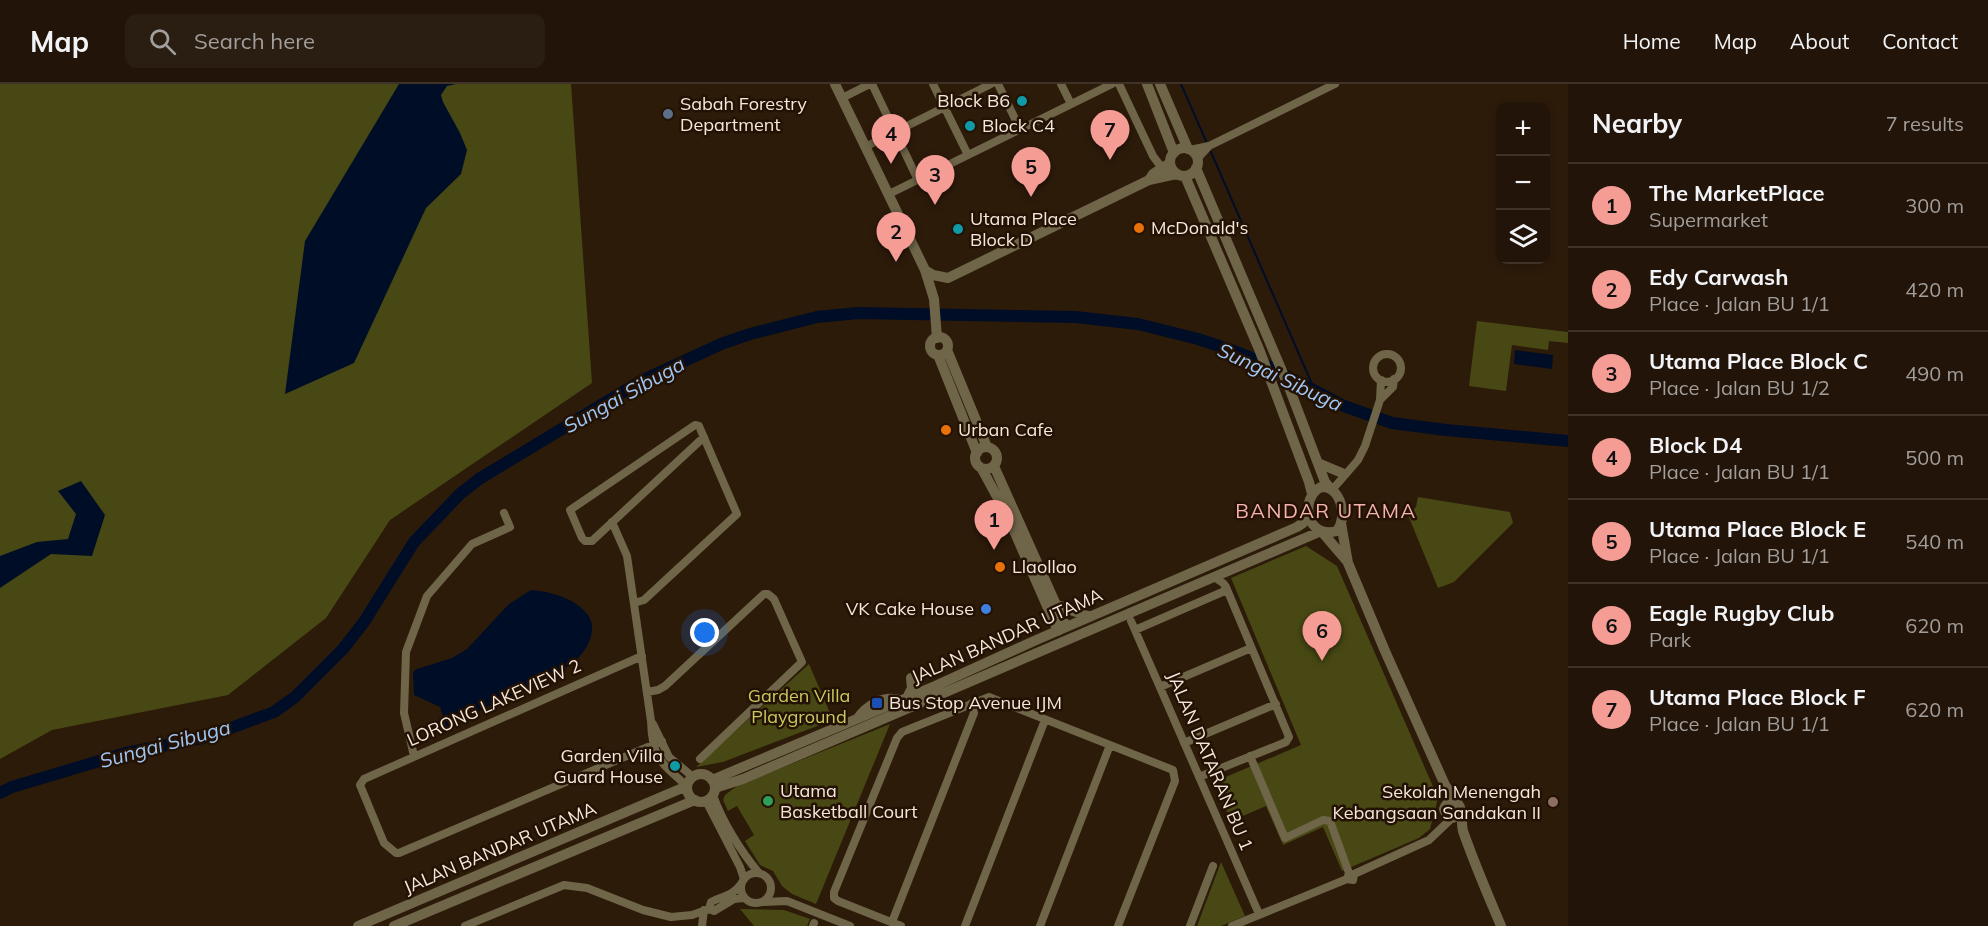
<!DOCTYPE html>
<html lang="en">
<head>
<meta charset="utf-8">
<style>
  :root { --surface:#221408; --page:#2a1d12; --text:#f1f3f6; --muted:#a29e9c; --line:#3f3329; --accent:#f59c95 }
  body { margin:0; font-family:Mulish,sans-serif; background:var(--page); color:var(--text) }
  .controls { position:absolute; right:18px; top:18px; display:grid; overflow:hidden; border-radius:12px; box-shadow:0 3px 9px #0003 }
  .controls button { width:54px; height:54px; display:grid; place-items:center; padding:0; border:0; border-bottom:2px solid var(--line); background:var(--surface); color:var(--text); font:30px sans-serif }
  .you { position:absolute; left:705px; top:549px; width:21px; height:21px; margin:-15px; border:4px solid #fff; border-radius:50%; background:#1a73e8; box-shadow:0 0 0 9px #1a73e833 }
  .badge { display:grid; place-items:center; width:39px; height:39px; border-radius:50%; background:var(--accent); color:#111; font-size:20px; font-weight:700 }
  .pin { position:absolute; translate:-50% -50px; filter:drop-shadow(0 2px 3px #0008) }
  .pin::after { content:''; position:absolute; top:32px; width:21px; height:18px; background:inherit; clip-path:polygon(0 0,100% 0,50% 100%) }
  .list { margin:0; padding:0; list-style:none }
  h2 { display:flex; justify-content:space-between; align-items:center; height:78px; margin:0; padding:0 24px; font-size:26px }
  h2 small { font-size:20px; font-weight:400; color:var(--muted) }
  .list li { display:grid; grid-template-columns:39px 1fr auto; gap:18px; align-items:center; box-sizing:border-box; height:84px; padding:0 24px; border-top:2px solid var(--line) }
  .list b { display:block; font-size:22px; white-space:nowrap }
  .list p { margin:0; font-size:20px; white-space:nowrap; color:var(--muted) }
  .list em { font-size:20px; font-style:normal; color:var(--muted) }
  .icon { flex:none; width:33px; height:33px; fill:none; stroke:currentColor; stroke-width:2; stroke-linecap:round; stroke-linejoin:round }
  .map { position:relative; flex:none; width:1568px; height:842px; overflow:hidden }
  header { display:flex; align-items:center; gap:36px; box-sizing:border-box; height:84px; padding:0 30px; background:var(--surface); border-bottom:2px solid var(--line) }
  header strong { font-size:28px }
  nav { display:flex; gap:33px; margin-inline-start:auto; font-size:21px }
  .search { width:420px; height:54px; background:var(--page); display:flex; align-items:center; gap:15px; box-sizing:border-box; padding:0 21px; border-radius:12px; color:var(--muted); font-size:22px }
  main { display:flex }
  aside { flex:1; background:var(--surface) }
  .map>svg:first-child { display:block }
  .green { fill:#474813 }
  .water { fill:#000d26 }
  .lines { fill:none; stroke-linecap:round; stroke-linejoin:round }
  .stream { stroke:#000d26; stroke-width:2 }
  .river { stroke:#000d26; stroke-width:12 }
  .minor { stroke:#6f6548; stroke-width:8 }
  .tertiary { stroke:#6f6548; stroke-width:10 }
  .culture-dot { fill:#0f9aa8; stroke:#231203; stroke-width:2 }
  .service-dot { fill:#5c6f8a; stroke:#231203; stroke-width:2 }
  .food-dot { fill:#e8710a; stroke:#231203; stroke-width:2 }
  .shop-dot { fill:#3f7fe0; stroke:#231203; stroke-width:2 }
  .transit-dot { fill:#1a4fb4; stroke:#231203; stroke-width:2 }
  .leisure-dot { fill:#2e9e5b; stroke:#231203; stroke-width:2 }
  .education-dot { fill:#8d6e63; stroke:#231203; stroke-width:2 }
  .labels { text-anchor:middle; stroke-width:5; stroke-linejoin:round; paint-order:stroke }
  .poi-label { font-size:18px; fill:#f4e7dc; stroke:#231203; text-anchor:start }
  .street-label { font-size:18px; fill:#f4e7dc; stroke:#231203 }
  .park-label { font-size:18px; fill:#c7ca60; stroke:#231203 }
  .water-label { font-size:20px; font-style:italic; fill:#9fc6f4; stroke:#231203 }
  .neighbourhood-label { font-size:20px; letter-spacing:1.5px; fill:#f7b4ae; stroke:#231203 }
</style>
</head>
<body>
<header>
<strong>Map</strong>
<div class="search"><svg class="icon" aria-label="search" viewBox="0 0 24 24"><circle cx="10" cy="10" r="6"/><path d="M15 15l6 6"/></svg>Search here</div>
<nav><a>Home</a><a>Map</a><a>About</a><a>Contact</a></nav>
</header>
<main>
<div class="map">
<svg width="1568" height="842" viewBox="0 0 1568 842">
  <rect width="100%" height="100%" fill="#2d1b0a"/>
  <path class="green" d="M 0,0 L 571,0 L 592,299 L 390,436 L 326,534 L 228,611 L 52,646 L 0,675 Z
    M 1477,237 L 1568,248 L 1568,259 L 1549,257 L 1548,266 L 1512,261 L 1506,307 L 1469,302 Z
    M 1418,413 L 1510,428 L 1513,439 L 1454,498 L 1438,504 L 1408,431 L 1416,423 Z
    M 1306,462 L 1337,482 L 1438,714 L 1430,745 L 1419,754 L 1342,787 L 1323,743 L 1283,761 L 1266,722 L 1231,737 L 1214,698 L 1301,661 L 1231,494 Z
    M 809,580 L 833,636 L 723,678 L 696,683 Z
    M 890,640 L 816,820 L 792,810 L 782,802 L 773,787 L 760,781 L 745,757 L 754,751 L 737,722 L 728,727 L 723,716 L 725,711 L 737,702 Z
    M 1221,778 L 1245,832 L 1221,842 L 1197,842 Z
    M 740,825 L 784,826 L 810,835 L 807,842 L 754,842 Z"/>
  <path class="water" d="M 399,0 L 456,0 L 447,2 L 441,11 L 443,18 L 460,49 L 467,66 L 461,90 L 426,124 L 354,279 L 285,310 L 305,157 Z
    M 1515,266 L 1553,271 L 1552,285 L 1514,280 Z
    M 81,397 L 105,431 L 92,472 L 51,470 L 0,504 L 0,472 L 37,458 L 68,455 L 76,430 L 58,407 Z
    M 531,506 C 552,508 575,514 588,531 C 599,547 586,568 573,579 C 565,585 554,589 545,594 C 513,612 479,627 446,643 L 440,623 L 414,611 L 413,588 L 417,585 L 452,574 L 467,565 L 509,520 Z"/>
  <g class="lines">
    <path class="stream" d="M 1181,0 L 1206,57
      M 1211,68 L 1315,307"/>
    <path class="river" d="M 0,709 L 12,703 L 126,669 L 207,653 L 274,628 L 295,613 L 343,565 L 364,538 L 414,458 L 460,410 L 479,395 L 641,297 L 721,260 L 750,250 L 817,233 L 858,229 L 1075,233 L 1138,240 L 1198,255 L 1234,267 L 1254,275 L 1344,322 L 1392,339 L 1446,346 L 1568,357"/>
    <path class="minor" d="M 872,0 L 918,96
      M 933,0 L 968,71
      M 998,0 L 1020,45
      M 1061,0 L 1071,20
      M 1119,0 L 1153,72 L 1162,84
      M 842,14 L 870,0
      M 865,63 L 991,0
      M 1190,66 L 1209,62 L 1335,0
      M 1197,75 L 1208,63
      M 889,110 L 1112,0
      M1373 284a14 14 0 1 1 28 0a14 14 0 1 1-28 0Z
      M 1380,316 L 1393,303 L 1394,295
      M 1332,406 L 1358,376 L 1365,362 L 1380,316 L 1381,296
      M 612,438 L 627,472 L 651,637 C 652,674 661,679 687,702
      M 634,519 L 644,516 L 737,430 L 699,342 L 695,341 L 570,426 L 582,454 L 585,457 L 592,457 L 704,353
      M 1131,537 L 1259,830
      M 1135,546 L 1227,506
      M 642,572 L 364,695 L 360,701 L 384,759 L 396,769 L 399,769 L 662,657
      M 1160,603 L 1251,564
      M 647,608 L 658,606 L 665,602 L 764,510 L 768,510 L 774,515 L 802,578 L 700,675
      M 856,635 C 866,620 884,609 902,616
      M 653,640 L 669,673 L 693,693
      M 1184,659 L 1276,620
      M 414,672 L 404,629 L 406,568 L 427,512 L 472,460 L 510,443 L 504,429
      M 1250,672 L 1285,754 L 1323,736 L 1330,737 L 1349,789 L 1347,795
      M 1199,693 L 1286,658 L 1289,653 L 1226,503 L 1223,499 L 1214,493
      M 713,711 C 722,737 741,768 759,789
      M 706,717 L 740,783 L 744,795
      M741 804a15 15 0 1 1 30 0a15 15 0 1 1-30 0Z
      M 763,818 L 787,817 L 850,842
      M 709,825 L 711,818 C 723,812 733,812 741,800
      M 892,838 L 974,629 L 972,619
      M 465,842 L 564,801 L 587,804 L 643,826 L 671,833 L 692,831 L 709,825 L 714,827 L 734,815 L 744,814
      M 702,842 L 704,826
      M 813,842 L 814,839
      M 901,842 L 838,817 L 834,814 L 834,808 L 897,654 L 902,648 L 989,613 L 1173,686 L 1175,697 L 1118,842
      M 965,842 L 1045,636
      M 1040,842 L 1110,661
      M 1190,842 L 1213,782
      M 1232,842 L 1347,795 L 1353,796 L 1354,790 L 1429,756 L 1452,734"/>
    <path class="tertiary" d="M 835,0 L 925,186 L 934,215 L 937,254
      M 1147,0 L 1174,69
      M 1160,0 L 1188,65
      M1170 78a14 14 0 1 1 28 0a14 14 0 1 1-28 0Z
      M 1196,84 L 1290,306 L 1325,398 L 1330,404
      M 1185,92 L 1259,265 L 1309,398 L 1312,410
      M 1149,96 L 1153,90 L 1170,79
      M 925,186 L 933,191 L 948,194 L 1149,96 L 1176,90
      M930 262a9 9 0 1 1 18 0a9 9 0 1 1-18 0Z
      M 947,266 L 987,363
      M 938,271 L 977,369
      M975 374a11 11 0 1 1 22 0a11 11 0 1 1-22 0Z
      M 1318,379 L 1342,389
      M 994,382 L 1066,543
      M 982,385 L 1008,433 L 1058,547
      M 1321,403 C 1341,402 1348,433 1337,447 C 1306,456 1299,414 1321,403 Z
      M 1341,439 L 1348,479 L 1385,567 L 1445,701 L 1458,720
      M 1322,448 L 1346,476
      M 1057,521 L 1090,533
      M 907,614 L 912,604 L 911,594
      M687 704a14 14 0 1 1 28 0a14 14 0 1 1-28 0Z
      M 712,696 L 935,602 L 1034,557 L 1297,443 L 1303,439 L 1309,429
      M 715,704 L 743,695 L 1319,448
      M 1460,727 C 1458,734 1452,735 1447,732 L 1444,725 C 1446,719 1452,714 1458,720 C 1463,725 1461,739 1463,747 C 1474,779 1488,811 1501,842
      M 358,842 L 687,702
      M 394,842 L 695,716"/>
  </g>
  <g class="culture-dot">
    <circle cx="1022" cy="17" r="6"/>
    <circle cx="970" cy="42" r="6"/>
    <circle cx="958" cy="145" r="6"/>
    <circle cx="675" cy="682" r="6"/>
  </g>
  <circle class="service-dot" cx="668" cy="30" r="6"/>
  <g class="food-dot">
    <circle cx="1139" cy="144" r="6"/>
    <circle cx="946" cy="346" r="6"/>
    <circle cx="1000" cy="483" r="6"/>
  </g>
  <circle class="shop-dot" cx="986" cy="525" r="6"/>
  <rect class="transit-dot" x="871" y="613" width="12" height="12" rx="3"/>
  <circle class="leisure-dot" cx="768" cy="717" r="6"/>
  <circle class="education-dot" cx="1553" cy="718" r="6"/>
  <g class="labels">
    <g class="poi-label">
      <text x="1010" y="23" text-anchor="end">Block B6</text>
      <text x="680" y="26">Sabah Forestry<tspan x="680" dy="21">Department</tspan></text>
      <text x="982" y="48">Block C4</text>
      <text x="970" y="141">Utama Place<tspan x="970" dy="21">Block D</tspan></text>
      <text x="1151" y="150">McDonald's</text>
      <text x="958" y="352">Urban Cafe</text>
      <text x="1012" y="489">Llaollao</text>
      <text x="974" y="531" text-anchor="end">VK Cake House</text>
      <text x="889" y="625">Bus Stop Avenue IJM</text>
      <text x="663" y="678" text-anchor="end">Garden Villa<tspan x="663" dy="21">Guard House</tspan></text>
      <text x="780" y="713">Utama<tspan x="780" dy="21">Basketball Court</tspan></text>
      <text x="1541" y="714" text-anchor="end">Sekolah Menengah<tspan x="1541" dy="21">Kebangsaan Sandakan II</tspan></text>
    </g>
    <g class="street-label">
      <text transform="translate(1007 552) rotate(-24)" y="6">JALAN BANDAR UTAMA</text>
      <text transform="translate(494 619) rotate(-24)" y="6">LORONG LAKEVIEW 2</text>
      <text transform="translate(1210 677) rotate(67)" y="6">JALAN DATARAN BU 1</text>
      <text transform="translate(500 764) rotate(-23)" y="6">JALAN BANDAR UTAMA</text>
    </g>
    <g class="park-label">
      <text x="799" y="618">Garden Villa<tspan x="799" dy="21">Playground</tspan></text>
    </g>
    <g class="water-label">
      <text transform="translate(1280 293) rotate(25)" y="7">Sungai Sibuga</text>
      <text transform="translate(624 311) rotate(-29)" y="7">Sungai Sibuga</text>
      <text transform="translate(165 660) rotate(-15)" y="7">Sungai Sibuga</text>
    </g>
    <g class="neighbourhood-label">
      <text x="1326" y="434">BANDAR UTAMA</text>
    </g>
  </g>
</svg>
<div class="controls">
<button>+</button>
<button>−</button>
<button><svg class="icon" aria-label="layers" viewBox="0 0 24 24"><path d="M12 4l9 5-9 5-9-5zM3 14l9 5 9-5"/></svg></button>
</div>
<div class="you"></div>
<div class="pin badge" style="left:994px;top:466px">1</div>
<div class="pin badge" style="left:896px;top:178px">2</div>
<div class="pin badge" style="left:935px;top:121px">3</div>
<div class="pin badge" style="left:891px;top:80px">4</div>
<div class="pin badge" style="left:1031px;top:113px">5</div>
<div class="pin badge" style="left:1322px;top:577px">6</div>
<div class="pin badge" style="left:1110px;top:76px">7</div>
</div>
<aside>
<h2>Nearby<small>7 results</small></h2>
<ul class="list">
<li><span class="badge">1</span><div><b>The MarketPlace</b><p>Supermarket</p></div><em>300 m</em></li>
<li><span class="badge">2</span><div><b>Edy Carwash</b><p>Place · Jalan BU 1/1</p></div><em>420 m</em></li>
<li><span class="badge">3</span><div><b>Utama Place Block C</b><p>Place · Jalan BU 1/2</p></div><em>490 m</em></li>
<li><span class="badge">4</span><div><b>Block D4</b><p>Place · Jalan BU 1/1</p></div><em>500 m</em></li>
<li><span class="badge">5</span><div><b>Utama Place Block E</b><p>Place · Jalan BU 1/1</p></div><em>540 m</em></li>
<li><span class="badge">6</span><div><b>Eagle Rugby Club</b><p>Park</p></div><em>620 m</em></li>
<li><span class="badge">7</span><div><b>Utama Place Block F</b><p>Place · Jalan BU 1/1</p></div><em>620 m</em></li>
</ul>
</aside>
</main>
</body>
</html>
